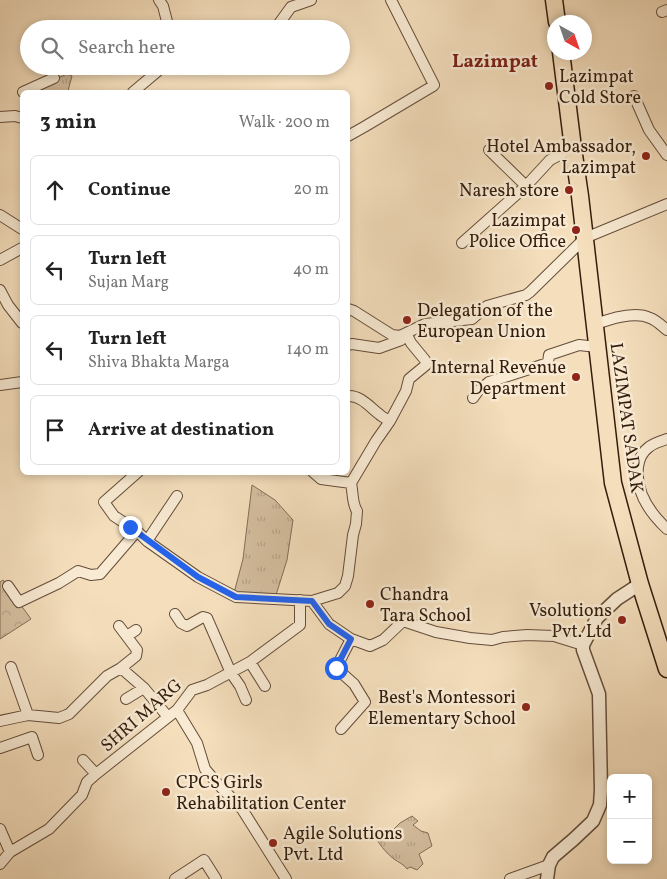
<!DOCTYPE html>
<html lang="en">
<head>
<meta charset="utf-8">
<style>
  :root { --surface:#fff; --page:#f2f2f2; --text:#222; --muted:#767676; --line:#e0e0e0 }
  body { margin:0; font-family:Vollkorn,serif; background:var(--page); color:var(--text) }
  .controls { position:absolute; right:15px; bottom:15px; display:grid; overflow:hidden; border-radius:8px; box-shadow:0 2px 8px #0003 }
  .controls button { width:45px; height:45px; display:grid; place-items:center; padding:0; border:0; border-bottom:1px solid var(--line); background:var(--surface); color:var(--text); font:25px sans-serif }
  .compass { position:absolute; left:547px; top:15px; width:45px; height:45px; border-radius:50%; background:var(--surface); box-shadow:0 2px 8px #0003; rotate:140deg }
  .stop { position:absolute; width:15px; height:15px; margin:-11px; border:4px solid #2563eb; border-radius:50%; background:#fff }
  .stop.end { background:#2563eb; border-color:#fff; box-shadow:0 1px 5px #0008 }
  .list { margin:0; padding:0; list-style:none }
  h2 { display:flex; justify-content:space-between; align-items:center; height:65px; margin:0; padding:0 20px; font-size:21px }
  h2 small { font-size:16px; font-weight:400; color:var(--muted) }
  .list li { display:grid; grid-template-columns:32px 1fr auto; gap:15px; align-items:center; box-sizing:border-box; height:70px; margin:0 10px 10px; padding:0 10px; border:1px solid var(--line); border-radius:8px }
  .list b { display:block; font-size:19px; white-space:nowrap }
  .list p { margin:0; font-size:16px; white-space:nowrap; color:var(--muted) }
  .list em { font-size:16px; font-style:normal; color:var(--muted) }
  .icon { flex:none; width:28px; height:28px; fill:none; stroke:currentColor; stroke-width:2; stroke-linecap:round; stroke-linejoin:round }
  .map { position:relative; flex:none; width:667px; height:879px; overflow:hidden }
  .search { position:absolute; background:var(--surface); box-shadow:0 2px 8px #0003; left:20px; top:20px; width:330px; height:55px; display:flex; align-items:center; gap:12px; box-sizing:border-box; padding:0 18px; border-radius:28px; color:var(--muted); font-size:19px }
  .panel { position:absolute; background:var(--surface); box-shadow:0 2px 8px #0003; left:20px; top:90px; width:330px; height:385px; border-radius:8px }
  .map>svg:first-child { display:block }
  .grass { fill:url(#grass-tufts); stroke:#846d56 }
  .park { fill:url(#park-crowns); stroke:#846d56 }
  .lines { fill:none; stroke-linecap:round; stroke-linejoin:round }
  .minor-casing { stroke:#644d39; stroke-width:12 }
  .tertiary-casing { stroke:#644d39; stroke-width:15 }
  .primary-casing { stroke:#341d0d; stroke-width:19 }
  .minor { stroke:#f8ead3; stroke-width:10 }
  .tertiary { stroke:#f8ead3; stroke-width:12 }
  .primary { stroke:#f4debc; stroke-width:16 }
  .route { stroke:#2563eb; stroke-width:6 }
  .poi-dot { fill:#8f2418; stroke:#f8ead3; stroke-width:2 }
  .labels { text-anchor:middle; stroke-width:5; stroke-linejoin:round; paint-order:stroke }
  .poi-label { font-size:18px; fill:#341d0d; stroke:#f8ead3; text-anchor:end }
  .street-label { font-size:18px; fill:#341d0d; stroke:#f8ead3 }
  .neighbourhood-label { font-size:19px; font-weight:bold; fill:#7a1f14; stroke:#f8ead3 }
</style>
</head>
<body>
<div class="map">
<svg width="667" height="879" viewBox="0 0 667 879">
  <defs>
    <pattern id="grass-tufts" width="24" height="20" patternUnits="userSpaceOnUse" patternTransform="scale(1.25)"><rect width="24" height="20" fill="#d3bd9e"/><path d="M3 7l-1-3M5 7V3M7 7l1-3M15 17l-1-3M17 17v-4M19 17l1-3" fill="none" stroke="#b6a287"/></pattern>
    <pattern id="park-crowns" width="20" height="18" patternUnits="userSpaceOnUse" patternTransform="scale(1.25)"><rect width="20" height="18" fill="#d3bd9e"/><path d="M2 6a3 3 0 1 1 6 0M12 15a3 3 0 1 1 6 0" fill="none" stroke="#b6a287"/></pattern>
  </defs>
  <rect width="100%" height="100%" fill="#f4debc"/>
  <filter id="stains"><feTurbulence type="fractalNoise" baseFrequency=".004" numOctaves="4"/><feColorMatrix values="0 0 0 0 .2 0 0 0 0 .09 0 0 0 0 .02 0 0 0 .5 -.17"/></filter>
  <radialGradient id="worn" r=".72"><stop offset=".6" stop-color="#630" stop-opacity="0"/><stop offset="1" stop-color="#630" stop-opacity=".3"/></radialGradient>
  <path class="grass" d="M 67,74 L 72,76 L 68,91 L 66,92 L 26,92 Z
    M 252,485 L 275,500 L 293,520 L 287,560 L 276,595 L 234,593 L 243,559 Z
    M 412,816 L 418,821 L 413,825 L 421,831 L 428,833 L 432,846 L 419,854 L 423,864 L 417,870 L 410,867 L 407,869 C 404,864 399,863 394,859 C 386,853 378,843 374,834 L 381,831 L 387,835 L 394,829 L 400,823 Z"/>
  <path class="park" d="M 3,580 L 31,619 L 0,639 L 0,582 Z"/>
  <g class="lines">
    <g class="minor-casing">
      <path id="minor" d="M 159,0 L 163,6 L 169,29
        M 662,12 L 667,10
        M 276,29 L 278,25 L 291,7 L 311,0
        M 23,92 L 54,78
        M 133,92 L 164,66
        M 634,96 L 649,130 L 667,155
        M 0,117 L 15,116 L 22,118
        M 348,136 L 364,127 L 433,86 L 434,85 L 391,0
        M 489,150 L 526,186
        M 0,215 L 22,229
        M 462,243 L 526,186 L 550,160 L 573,148
        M 0,260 L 22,248
        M 0,290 L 8,305 L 22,323
        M 348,309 L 354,311 L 392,335 L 400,336 L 425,324 L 472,319 L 487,306 L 526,295 L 530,292 L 585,238 L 667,204
        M 594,325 C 609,319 635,311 650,318 C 656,320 662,326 667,330
        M 348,345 L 352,344 L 379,348 L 401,340 L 406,334
        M 0,385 L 22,382
        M 348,396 C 360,395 370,407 379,414 C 382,417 386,419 390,421
        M 473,398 L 478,391 L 489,382 L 548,363 L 549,355 L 579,345 L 597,347
        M 667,439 C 661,441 654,443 649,447 C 642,452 639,459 638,467 C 635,492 650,513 667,529
        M 138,472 L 104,502 L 114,516 L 137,531 L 147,541 L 198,577 L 236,597 L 312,601 L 338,593 L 345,586 L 348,576 L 353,535 L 356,524 L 357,511 C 352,504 353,492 351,483 L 376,441 L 390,421 L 406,391 L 409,379 L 426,365 L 425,360 L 411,343 L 406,333
        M 313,472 L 321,479 L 351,483
        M 147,541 L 177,496
        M 8,586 L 19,602 L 59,583 L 78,571 L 91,575 L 100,574 L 137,531
        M 312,601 L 329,624 L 351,639 L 370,646 L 383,640 L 403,621 L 436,632 L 470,638 L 492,640 L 503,637 L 527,635 L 554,636 L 583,645
        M 175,614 L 181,623 L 187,626 L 203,617 L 207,618 L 231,673 L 240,686 L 246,700
        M 119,626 L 137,650 L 136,656 L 121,668
        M 127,636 L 136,630
        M 250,662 L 265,686
        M 11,667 L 28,715
        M 126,699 L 144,688
        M 177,710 L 197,743 L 205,769 L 216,782 L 242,809 L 286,879
        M 0,721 L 28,715 L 59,718 L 69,714 L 107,676 L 121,668 L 144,688 L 168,717
        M 341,729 L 365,702 L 354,684 L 336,668 L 351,639
        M 0,748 L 32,737 L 38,755
        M 83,760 L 96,774
        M 0,829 L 10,852
        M 0,864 L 10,852 L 49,829 L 82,795 L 87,782 L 96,774 L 177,710 L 192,690 L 207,685 L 250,662 L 300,625 L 300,600
        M 175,879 L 204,860 L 216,879
        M 510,879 L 549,865"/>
    </g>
    <g class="tertiary-casing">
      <path id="tertiary" d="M 547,879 L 549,865 L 553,857 L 574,839 L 593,821 L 600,805 L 601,790 L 599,694 L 583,650 L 583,645 L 597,618 L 617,599 L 640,584"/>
    </g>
    <g class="primary-casing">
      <path id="primary" d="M 554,0 L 557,22
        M 561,52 L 573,148 L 580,196 L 613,483 L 640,584 L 667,669"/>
    </g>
    <use href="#minor" class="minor"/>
    <use href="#tertiary" class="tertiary"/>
    <use href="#primary" class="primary"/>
  </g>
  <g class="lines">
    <path class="route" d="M 130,527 L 198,577 L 236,597 L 312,601 L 329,624 L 351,639 L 336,668"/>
  </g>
  <g class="poi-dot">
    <circle cx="549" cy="86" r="5"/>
    <circle cx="646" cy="156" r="5"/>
    <circle cx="569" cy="190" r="5"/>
    <circle cx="576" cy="230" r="5"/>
    <circle cx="407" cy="320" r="5"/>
    <circle cx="576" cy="377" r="5"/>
    <circle cx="370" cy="604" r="5"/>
    <circle cx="622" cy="620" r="5"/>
    <circle cx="526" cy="707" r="5"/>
    <circle cx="166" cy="792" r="5"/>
    <circle cx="273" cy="843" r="5"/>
  </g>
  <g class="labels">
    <g class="poi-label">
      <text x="559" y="82" text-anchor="start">Lazimpat<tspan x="559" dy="21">Cold Store</tspan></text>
      <text x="636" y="152">Hotel Ambassador,<tspan x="636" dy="21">Lazimpat</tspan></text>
      <text x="559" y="196">Naresh store</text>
      <text x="566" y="226">Lazimpat<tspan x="566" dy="21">Police Office</tspan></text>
      <text x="417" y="316" text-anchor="start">Delegation of the<tspan x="417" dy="21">European Union</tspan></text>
      <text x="566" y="373">Internal Revenue<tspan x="566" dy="21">Department</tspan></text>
      <text x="380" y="600" text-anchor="start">Chandra<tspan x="380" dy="21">Tara School</tspan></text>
      <text x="612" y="616">Vsolutions<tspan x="612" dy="21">Pvt. Ltd</tspan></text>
      <text x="516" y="703">Best's Montessori<tspan x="516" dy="21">Elementary School</tspan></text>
      <text x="176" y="788" text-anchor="start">CPCS Girls<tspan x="176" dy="21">Rehabilitation Center</tspan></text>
      <text x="283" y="839" text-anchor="start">Agile Solutions<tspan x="283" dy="21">Pvt. Ltd</tspan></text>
    </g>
    <g class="street-label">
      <text transform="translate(627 418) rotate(82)" y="6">LAZIMPAT SADAK</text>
      <text transform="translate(141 715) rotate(-41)" y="6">SHRI MARG</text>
    </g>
    <g class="neighbourhood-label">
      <text x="495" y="67">Lazimpat</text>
    </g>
  </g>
  <rect width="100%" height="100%" filter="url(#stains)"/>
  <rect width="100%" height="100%" fill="url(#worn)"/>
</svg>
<div class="controls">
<button>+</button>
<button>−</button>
</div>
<svg class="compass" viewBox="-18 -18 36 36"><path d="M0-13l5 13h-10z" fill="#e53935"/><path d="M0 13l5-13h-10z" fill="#767676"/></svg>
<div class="stop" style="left:336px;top:668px"></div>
<div class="stop end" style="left:130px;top:527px"></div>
<div class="search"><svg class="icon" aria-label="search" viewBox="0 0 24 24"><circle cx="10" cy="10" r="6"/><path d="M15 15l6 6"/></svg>Search here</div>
<section class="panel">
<h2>3 min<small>Walk · 200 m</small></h2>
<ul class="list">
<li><svg class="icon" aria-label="ahead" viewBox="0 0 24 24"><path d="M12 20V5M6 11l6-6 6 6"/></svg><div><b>Continue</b></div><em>20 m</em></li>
<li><svg class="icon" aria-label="left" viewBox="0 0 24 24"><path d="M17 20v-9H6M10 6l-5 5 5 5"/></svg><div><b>Turn left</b><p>Sujan Marg</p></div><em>40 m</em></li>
<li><svg class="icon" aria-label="left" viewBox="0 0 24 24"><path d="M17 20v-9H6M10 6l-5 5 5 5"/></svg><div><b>Turn left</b><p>Shiva Bhakta Marga</p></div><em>140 m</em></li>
<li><svg class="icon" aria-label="arrive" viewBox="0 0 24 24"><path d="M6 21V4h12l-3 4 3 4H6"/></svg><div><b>Arrive at destination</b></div></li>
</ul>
</section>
</div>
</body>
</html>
